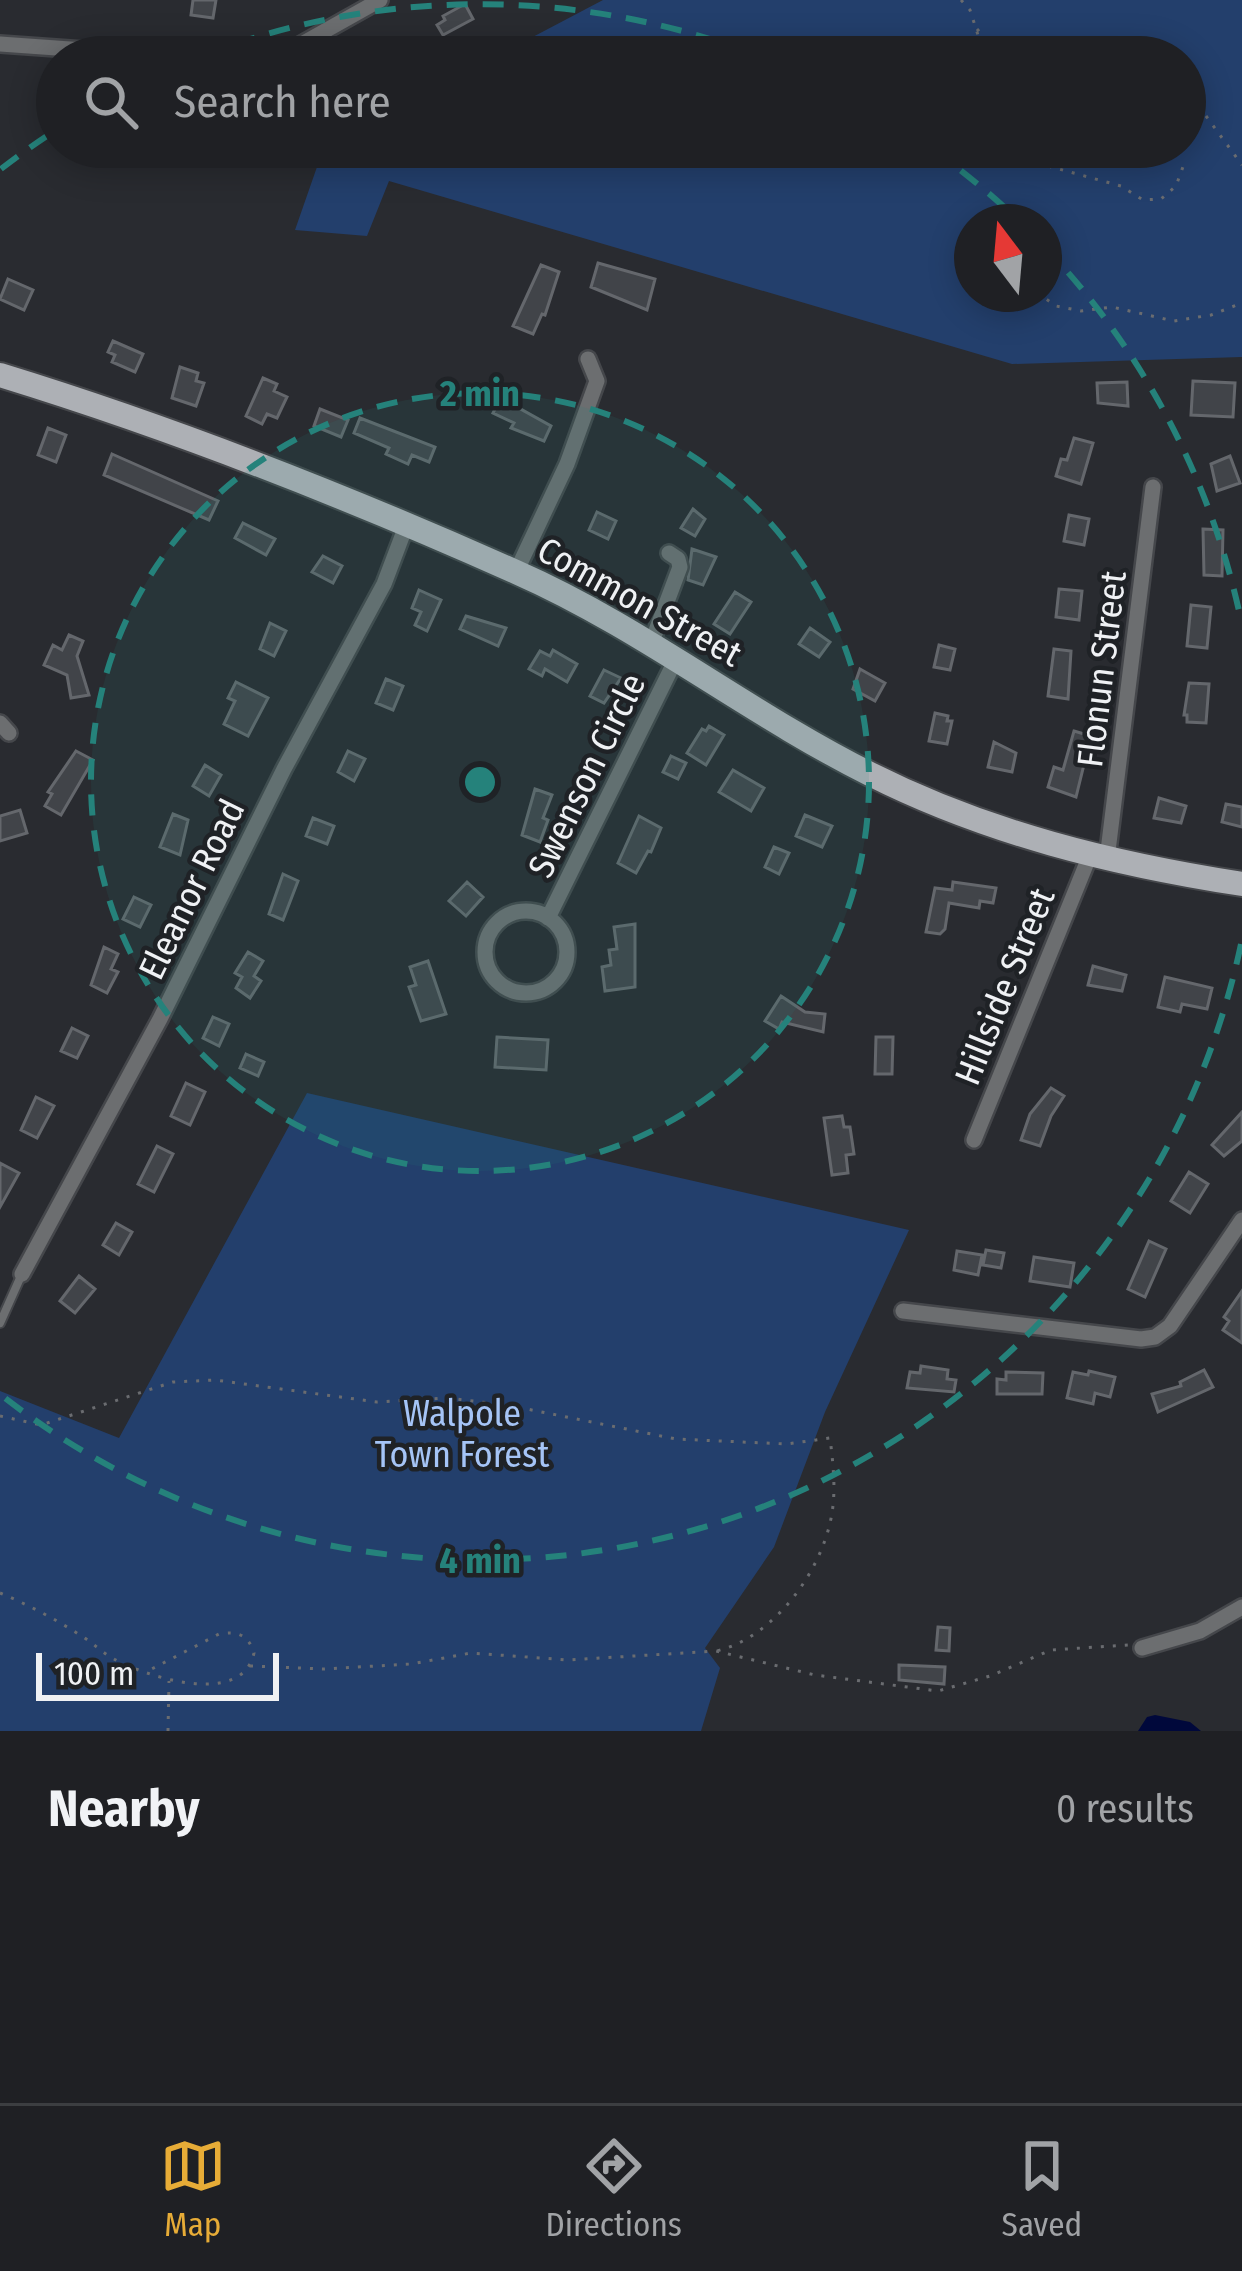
<!DOCTYPE html>
<html lang="en">
<head>
<meta charset="utf-8">
<style>
  :root { --surface:#1f2024; --page:#2c2d31; --text:#f1f3f6; --muted:#a1a3a6; --line:#3c3e41; --accent:#e7ac37 }
  body { margin:0; font-family:"Fira Sans Condensed",sans-serif; background:var(--page); color:var(--text) }
  .compass { position:absolute; left:954px; top:204px; width:108px; height:108px; border-radius:50%; background:var(--surface); box-shadow:0 6px 30px #0003; rotate:344deg }
  .scale { position:absolute; left:36px; bottom:30px; width:243px; box-sizing:border-box; padding-left:12px; border:6px solid #eff1f4; border-top:0; font-size:33px; line-height:42px; white-space:nowrap; color:#eff1f4; -webkit-text-stroke:9px #1f2226; paint-order:stroke }
  .list { margin:0; padding:0; list-style:none }
  h2 { display:flex; justify-content:space-between; align-items:center; height:156px; margin:0; padding:0 48px; font-size:51px }
  h2 small { font-size:39px; font-weight:400; color:var(--muted) }
  .icon { flex:none; width:66px; height:66px; fill:none; stroke:currentColor; stroke-width:2; stroke-linecap:round; stroke-linejoin:round }
  .map { position:relative; flex:none; width:1242px; height:1731px; overflow:hidden }
  .search { position:absolute; background:var(--surface); box-shadow:0 6px 30px #0003; left:36px; right:36px; top:36px; height:132px; display:flex; align-items:center; gap:30px; box-sizing:border-box; padding:0 42px; border-radius:66px; color:var(--muted); font-size:45px }
  .sheet { height:372px; background:var(--surface) }
  nav { display:flex; justify-content:space-around; align-items:center; box-sizing:border-box; height:168px; border-top:3px solid var(--line); background:var(--surface); font-size:33px; color:var(--muted) }
  nav a { display:grid; justify-items:center; gap:6px }
  nav .on { color:var(--accent) }
  .map>svg:first-child { display:block }
  .green { fill:#233f6c; fill-rule:evenodd }
  .water { fill:#00083b }
  .building { fill:#414449; stroke:#64676c; stroke-width:3 }
  .lines { fill:none; stroke-linecap:round; stroke-linejoin:round }
  .service-casing { stroke:#45474b; stroke-width:12 }
  .minor-casing { stroke:#45474b; stroke-width:20 }
  .primary-casing { stroke:#45474b; stroke-width:28 }
  .path { stroke:#6a6c70; stroke-width:3; stroke-dasharray:3 9; stroke-linecap:butt }
  .service { stroke:#6c6e70; stroke-width:8 }
  .minor { stroke:#6c6e70; stroke-width:15 }
  .primary { stroke:#adb0b5; stroke-width:24 }
  .ring { fill:none; stroke:#25827b; stroke-width:6; stroke-dasharray:21 15 }
  .labels { text-anchor:middle; stroke-width:9; stroke-linejoin:round; paint-order:stroke }
  .street-label { font-size:36px; fill:#eff1f4; stroke:#1f2226 }
  .park-label { font-size:36px; fill:#a5c4f6; stroke:#1f2226 }
  .centre { fill:#25827b; stroke:#1f2226; stroke-width:6 }
  .ring-label { font-size:36px; text-anchor:middle; font-weight:bold; fill:#25827b; stroke:#1f2226; stroke-width:9; stroke-linejoin:round; paint-order:stroke }
</style>
</head>
<body>
<div class="map">
<svg width="1242" height="1731" viewBox="0 0 1242 1731">
  <rect width="100%" height="100%" fill="#292b30"/>
  <path class="green" d="M 603,0 L 1242,0 L 1242,357 L 1012,364 L 389,181 L 367,236 L 295,230 L 318,164 L 334,147 L 1185,147 L 1185,57 L 480,57 L 527,40 ZM 1044,222 L 1044,294 L 972,294 L 972,222 Z
    M 307,1093 L 909,1230 L 825,1412 L 774,1547 L 705,1648 L 720,1668 L 701,1731 L 0,1731 L 0,1391 L 119,1438 Z"/>
  <path class="water" d="M 1155,1715 L 1190,1722 L 1201,1731 L 1138,1731 L 1147,1717 Z"/>
  <path class="building" d="M 193,0 L 216,0 L 213,18 L 191,15 Z
    M 465,4 L 473,19 L 443,35 L 437,25 L 445,20 L 443,16 Z
    M 42,90 L 57,91 L 57,110 L 41,108 Z
    M 598,263 L 655,279 L 647,310 L 591,287 Z
    M 541,265 L 559,272 L 545,315 L 542,314 L 533,334 L 513,326 Z
    M 8,279 L 33,290 L 24,310 L 0,299 Z
    M 113,341 L 143,354 L 135,372 L 112,362 L 115,355 L 108,352 Z
    M 180,367 L 198,373 L 196,381 L 204,383 L 196,406 L 172,398 Z
    M 263,378 L 277,384 L 274,391 L 287,397 L 277,418 L 267,414 L 262,424 L 246,416 Z
    M 1193,381 L 1235,383 L 1233,417 L 1191,415 Z
    M 1127,382 L 1128,406 L 1098,403 L 1097,383 Z
    M 501,398 L 551,426 L 544,441 L 511,428 L 514,423 L 493,413 Z
    M 320,409 L 348,420 L 341,437 L 314,426 Z
    M 360,418 L 435,447 L 429,462 L 412,455 L 408,464 L 386,454 L 389,448 L 354,433 Z
    M 48,428 L 66,435 L 56,462 L 38,455 Z
    M 1074,438 L 1093,443 L 1081,484 L 1056,476 L 1061,459 L 1067,460 Z
    M 112,454 L 218,501 L 209,520 L 104,475 Z
    M 1230,456 L 1240,483 L 1217,491 L 1211,464 Z
    M 693,509 L 705,519 L 695,536 L 681,528 Z
    M 597,512 L 616,521 L 608,539 L 589,530 Z
    M 1069,515 L 1089,519 L 1084,545 L 1064,541 Z
    M 243,523 L 275,539 L 266,555 L 235,538 Z
    M 1203,529 L 1223,530 L 1222,576 L 1204,575 Z
    M 692,549 L 716,557 L 703,585 L 688,580 Z
    M 323,556 L 342,566 L 333,583 L 312,572 Z
    M 1059,589 L 1082,591 L 1079,620 L 1056,617 Z
    M 419,590 L 441,600 L 427,631 L 415,625 L 421,612 L 412,608 Z
    M 735,592 L 751,602 L 730,634 L 714,624 Z
    M 1191,605 L 1211,607 L 1207,648 L 1187,646 Z
    M 466,616 L 506,628 L 498,646 L 460,629 Z
    M 270,623 L 286,631 L 274,656 L 260,649 Z
    M 810,628 L 830,642 L 819,657 L 799,644 Z
    M 69,635 L 83,641 L 77,656 L 89,695 L 71,698 L 67,675 L 44,665 L 53,645 L 62,650 Z
    M 939,645 L 955,649 L 950,670 L 934,667 Z
    M 1054,649 L 1071,651 L 1068,699 L 1048,696 Z
    M 553,650 L 577,664 L 567,682 L 545,669 L 542,676 L 529,669 L 540,651 L 550,656 Z
    M 860,669 L 885,683 L 875,701 L 853,689 Z
    M 604,670 L 621,678 L 604,703 L 590,696 Z
    M 386,679 L 403,686 L 393,710 L 376,703 Z
    M 236,682 L 268,698 L 248,736 L 224,724 L 235,701 L 228,698 Z
    M 1189,683 L 1209,684 L 1206,723 L 1187,722 L 1187,715 L 1184,715 Z
    M 935,713 L 948,716 L 947,721 L 952,721 L 947,744 L 929,741 Z
    M 709,726 L 724,735 L 706,765 L 687,753 L 702,729 L 706,731 Z
    M 1074,731 L 1091,736 L 1076,797 L 1048,787 L 1054,767 L 1063,770 Z
    M 994,742 L 1016,753 L 1012,772 L 988,767 Z
    M 76,751 L 93,760 L 61,815 L 45,806 L 52,794 L 48,792 Z
    M 348,751 L 365,759 L 354,781 L 338,772 Z
    M 671,756 L 686,763 L 678,779 L 663,772 Z
    M 205,765 L 221,775 L 209,796 L 193,786 Z
    M 733,770 L 764,788 L 751,811 L 719,792 Z
    M 535,789 L 552,795 L 543,818 L 548,820 L 540,842 L 522,835 Z
    M 1159,798 L 1186,806 L 1181,823 L 1154,818 Z
    M 1226,804 L 1242,807 L 1242,827 L 1222,822 Z
    M 20,810 L 27,833 L 0,841 L 0,816 Z
    M 173,814 L 188,820 L 180,855 L 160,847 Z
    M 805,815 L 832,826 L 822,847 L 796,836 Z
    M 639,816 L 661,828 L 651,852 L 648,851 L 636,873 L 618,863 Z
    M 313,818 L 334,826 L 327,844 L 306,836 Z
    M 774,847 L 789,853 L 779,874 L 765,867 Z
    M 283,874 L 298,881 L 283,920 L 269,914 Z
    M 467,882 L 483,897 L 466,916 L 449,901 Z
    M 953,882 L 996,888 L 993,903 L 980,901 L 979,908 L 949,903 L 945,929 L 940,934 L 926,932 L 935,888 L 952,890 Z
    M 134,897 L 151,905 L 140,927 L 123,919 Z
    M 635,924 L 635,987 L 605,991 L 602,967 L 611,965 L 609,950 L 617,949 L 614,927 Z
    M 104,947 L 118,954 L 111,969 L 118,972 L 107,993 L 91,985 Z
    M 248,952 L 263,961 L 254,976 L 261,981 L 250,998 L 236,988 L 242,977 L 235,973 Z
    M 428,961 L 446,1014 L 421,1021 L 409,987 L 416,985 L 410,967 Z
    M 1093,966 L 1126,975 L 1122,991 L 1088,985 Z
    M 1165,977 L 1212,988 L 1207,1009 L 1182,1004 L 1180,1012 L 1158,1007 Z
    M 781,996 L 805,1012 L 825,1014 L 823,1032 L 782,1022 L 779,1029 L 765,1021 Z
    M 213,1017 L 229,1024 L 219,1046 L 203,1038 Z
    M 72,1028 L 88,1036 L 77,1058 L 61,1051 Z
    M 497,1037 L 548,1040 L 546,1070 L 495,1067 Z
    M 876,1037 L 893,1037 L 892,1074 L 875,1074 Z
    M 246,1054 L 264,1062 L 258,1076 L 240,1068 Z
    M 186,1083 L 205,1092 L 190,1125 L 171,1116 Z
    M 1051,1088 L 1064,1096 L 1051,1116 L 1040,1146 L 1021,1140 L 1030,1114 Z
    M 36,1097 L 54,1106 L 37,1138 L 21,1130 Z
    M 1242,1112 L 1242,1141 L 1224,1156 L 1212,1145 Z
    M 842,1116 L 844,1127 L 850,1127 L 854,1154 L 846,1155 L 848,1173 L 832,1175 L 824,1118 Z
    M 157,1146 L 173,1154 L 154,1192 L 138,1184 Z
    M 0,1163 L 19,1173 L 0,1207 Z
    M 1189,1172 L 1208,1184 L 1190,1213 L 1171,1201 Z
    M 116,1223 L 132,1232 L 119,1255 L 103,1245 Z
    M 1149,1241 L 1166,1249 L 1145,1297 L 1128,1289 Z
    M 986,1250 L 1004,1253 L 1001,1268 L 983,1265 Z
    M 957,1251 L 982,1255 L 978,1275 L 954,1270 Z
    M 1034,1257 L 1074,1263 L 1070,1287 L 1030,1281 Z
    M 79,1276 L 95,1289 L 75,1313 L 60,1301 Z
    M 1242,1291 L 1242,1343 L 1223,1330 L 1229,1321 L 1224,1317 Z
    M 921,1366 L 948,1370 L 947,1379 L 956,1380 L 954,1392 L 907,1388 L 910,1372 L 920,1373 Z
    M 1204,1370 L 1213,1387 L 1158,1412 L 1152,1394 L 1181,1386 L 1180,1382 Z
    M 1089,1371 L 1115,1377 L 1110,1397 L 1095,1393 L 1093,1404 L 1067,1398 L 1073,1372 L 1088,1375 Z
    M 1006,1372 L 1043,1373 L 1042,1394 L 997,1394 L 997,1379 L 1006,1380 Z
    M 938,1627 L 950,1628 L 949,1651 L 936,1650 Z
    M 899,1665 L 945,1667 L 944,1684 L 899,1680 Z"/>
  <g class="lines">
    <g class="service-casing">
      <path id="service" d="M 0,1323 L 21,1276"/>
    </g>
    <g class="minor-casing">
      <path id="minor" d="M 0,44 L 182,57
        M 269,57 L 291,50 L 380,0
        M 516,572 L 567,464 L 597,381 L 588,359
        M 651,644 L 680,567 L 678,559 L 669,553
        M 0,723 L 9,733
        M 1107,859 L 1153,487
        M485 952a41 41 0 1 1 82 0a41 41 0 1 1-82 0Z
        M 548,918 L 676,659
        M 974,1140 L 1090,855
        M 22,1274 L 160,1019 L 284,769 L 384,584 L 406,526
        M 903,1311 L 1141,1339 L 1155,1337 L 1170,1326 L 1242,1220
        M 1142,1648 L 1200,1631 L 1242,1607"/>
    </g>
    <g class="primary-casing">
      <path id="primary" d="M 0,375 C 176,429 348,497 516,572 C 641,627 748,713 870,774 C 987,833 1113,864 1242,884"/>
    </g>
    <path class="path" d="M 961,0 L 970,10 L 985,57
      M 977,29 L 993,47 L 995,57
      M 1206,116 L 1242,165
      M 1037,163 L 1121,186 L 1143,200 L 1161,199 L 1176,186 L 1184,164
      M 1024,294 L 1042,296 L 1056,306 L 1081,311 L 1112,307 L 1174,321 L 1211,315 L 1242,303
      M 0,1416 L 41,1425 L 173,1382 L 215,1380 L 377,1402 L 447,1398 L 507,1405 L 676,1439 L 787,1444 L 830,1438 C 833,1463 836,1488 832,1513 C 823,1570 774,1638 716,1651
      M 0,1593 C 29,1605 57,1620 83,1637 C 94,1644 103,1653 114,1659 C 147,1677 242,1708 254,1653 C 248,1634 237,1631 219,1634 L 146,1672
      M 250,1666 L 323,1669 L 411,1664 L 471,1653 L 568,1660 L 716,1651 L 815,1675 L 938,1691 L 990,1676 L 1051,1650 L 1128,1645
      M 168,1731 L 169,1681"/>
    <use href="#service" class="service"/>
    <use href="#minor" class="minor"/>
    <use href="#primary" class="primary"/>
  </g>
  <circle cx="480" cy="782" r="389" fill="#25827b" fill-opacity=".12"/>
  <g class="ring">
    <circle cx="480" cy="782" r="389"/>
    <path d="M1241 944A778 778 0 0 1 1 1395M1 169A778 778 0 0 1 56 130M201 56A778 778 0 0 1 759 56M932 149A778 778 0 0 1 1016 218M1044 246A778 778 0 0 1 1241 620"/>
  </g>
  <g class="labels">
    <g class="street-label">
      <text transform="translate(640 601) rotate(29)" y="13">Common Street</text>
      <text transform="translate(1101 669) rotate(-83)" y="13">Flonun Street</text>
      <text transform="translate(586 775) rotate(-64)" y="13">Swenson Circle</text>
      <text transform="translate(191 889) rotate(-64)" y="13">Eleanor Road</text>
      <text transform="translate(1004 986) rotate(-68)" y="13">Hillside Street</text>
    </g>
    <g class="park-label">
      <text x="462" y="1426">Walpole<tspan x="462" dy="41">Town Forest</tspan></text>
    </g>
  </g>
  <circle cx="480" cy="782" r="18" class="centre"/>
  <g class="ring-label">
    <text x="480" y="406">2 min</text>
    <text x="480" y="1573">4 min</text>
  </g>
</svg>
<svg class="compass" viewBox="-18 -18 36 36"><path d="M0-13l5 13h-10z" fill="#e53935"/><path d="M0 13l5-13h-10z" fill="#a1a3a6"/></svg>
<div class="scale">100 m</div>
<div class="search"><svg class="icon" aria-label="search" viewBox="0 0 24 24"><circle cx="10" cy="10" r="6"/><path d="M15 15l6 6"/></svg>Search here</div>
</div>
<section class="sheet">
<h2>Nearby<small>0 results</small></h2>
<ul class="list">
</ul>
</section>
<nav>
<a class="on"><svg class="icon" aria-label="map" viewBox="0 0 24 24"><path d="M3 6l6-2 6 2 6-2v14l-6 2-6-2-6 2zM9 4v14M15 6v14"/></svg>Map</a>
<a><svg class="icon" aria-label="directions" viewBox="0 0 24 24"><path d="M12 3l9 9-9 9-9-9zM9 14v-3h6M13 9l2 2-2 2"/></svg>Directions</a>
<a><svg class="icon" aria-label="saved" viewBox="0 0 24 24"><path d="M7 4h10v16l-5-4-5 4z"/></svg>Saved</a>
</nav>
</body>
</html>
